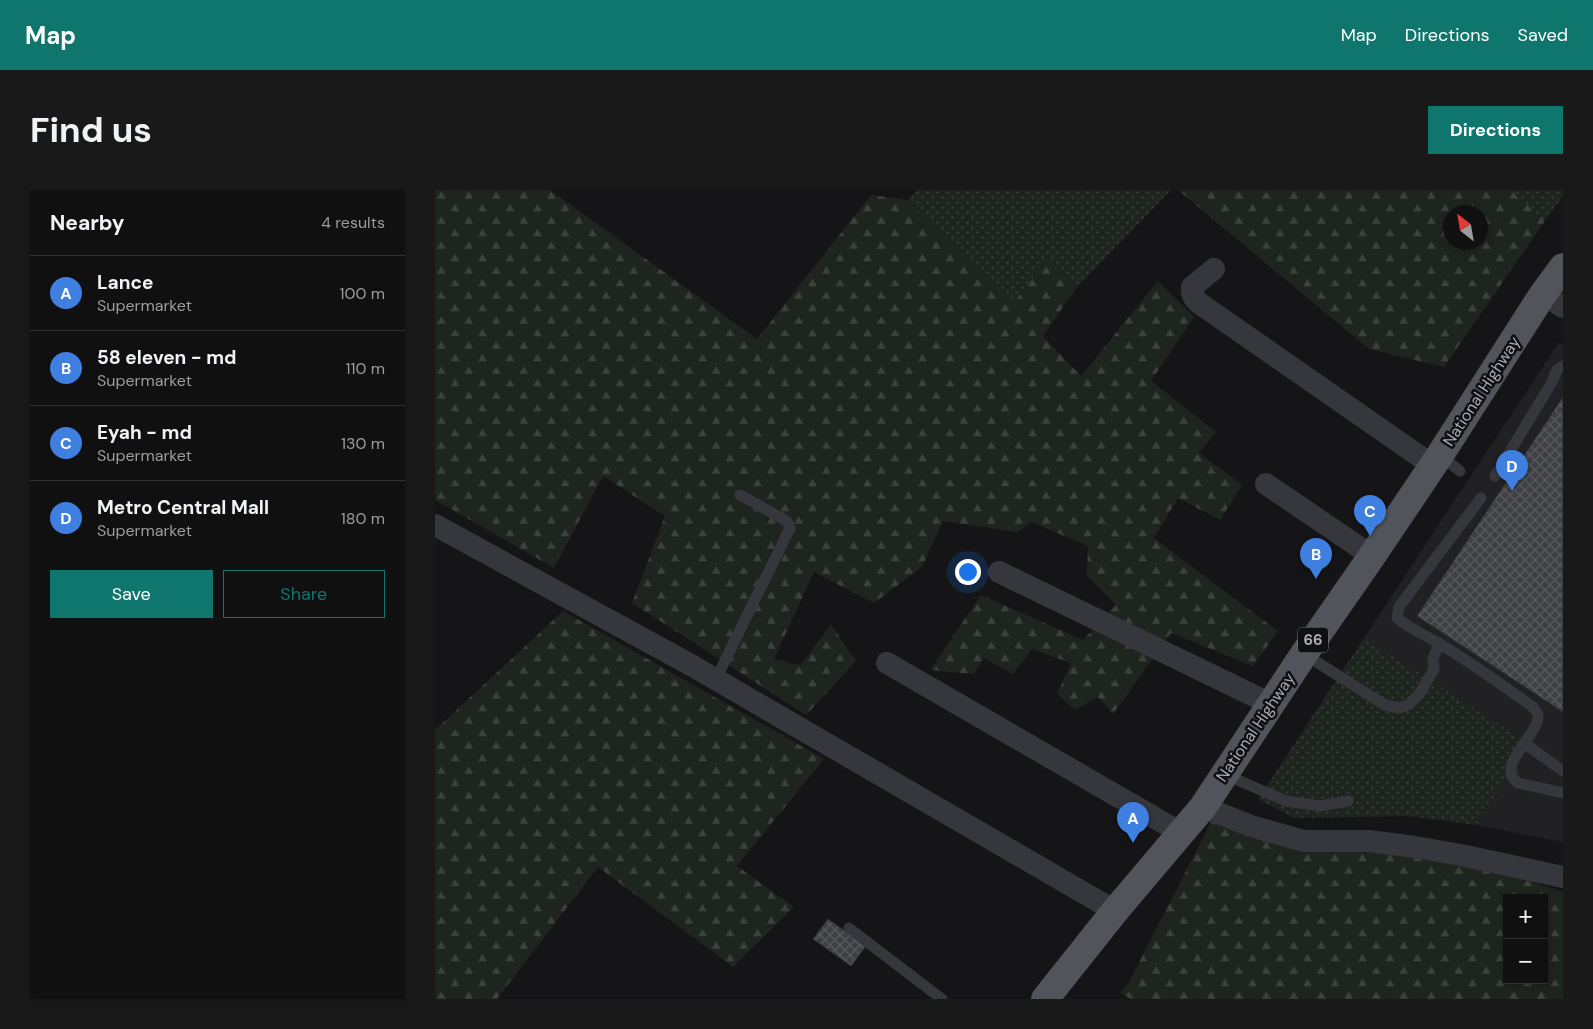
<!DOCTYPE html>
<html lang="en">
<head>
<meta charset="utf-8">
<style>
  :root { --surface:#101011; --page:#19191a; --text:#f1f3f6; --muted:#9c9d9f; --line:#303031; --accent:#0f766e }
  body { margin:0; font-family:"DM Sans",sans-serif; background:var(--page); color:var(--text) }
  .controls { position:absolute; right:15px; bottom:15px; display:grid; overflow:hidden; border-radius:0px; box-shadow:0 2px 8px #0003 }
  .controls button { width:45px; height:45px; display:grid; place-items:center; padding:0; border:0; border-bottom:1px solid var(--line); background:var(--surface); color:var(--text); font:25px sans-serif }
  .compass { position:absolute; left:1008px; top:15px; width:45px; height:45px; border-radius:50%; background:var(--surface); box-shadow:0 2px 8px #0003; rotate:329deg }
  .you { position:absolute; left:532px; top:381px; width:18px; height:18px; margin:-12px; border:4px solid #fff; border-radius:50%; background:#1a73e8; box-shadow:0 0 0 8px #1a73e833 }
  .badge { display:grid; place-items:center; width:32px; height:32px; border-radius:50%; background:var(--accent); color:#fff; font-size:16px; font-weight:700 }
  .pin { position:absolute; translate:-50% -41px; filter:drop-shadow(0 1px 2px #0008) }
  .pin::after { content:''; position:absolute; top:26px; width:18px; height:15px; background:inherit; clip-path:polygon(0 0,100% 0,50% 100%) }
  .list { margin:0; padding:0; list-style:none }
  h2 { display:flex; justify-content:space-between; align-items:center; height:65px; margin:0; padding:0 20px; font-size:21px }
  h2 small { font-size:16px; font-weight:400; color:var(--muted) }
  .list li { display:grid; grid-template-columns:32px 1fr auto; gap:15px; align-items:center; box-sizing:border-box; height:75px; padding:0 20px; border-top:1px solid var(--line) }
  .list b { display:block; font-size:19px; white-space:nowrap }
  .list p { margin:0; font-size:16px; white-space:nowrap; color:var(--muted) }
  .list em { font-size:16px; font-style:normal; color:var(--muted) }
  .actions { display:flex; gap:10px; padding:15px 20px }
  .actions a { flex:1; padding:11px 0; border:1px solid var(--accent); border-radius:0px; text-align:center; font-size:18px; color:var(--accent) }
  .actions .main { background:var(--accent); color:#fff }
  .map { position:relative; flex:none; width:1128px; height:809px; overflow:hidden; border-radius:0px }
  header { display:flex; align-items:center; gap:30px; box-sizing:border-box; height:70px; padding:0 25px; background:var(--accent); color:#fff }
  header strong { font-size:24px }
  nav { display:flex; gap:28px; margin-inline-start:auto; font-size:18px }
  .intro { display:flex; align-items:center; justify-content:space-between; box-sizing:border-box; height:120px; padding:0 30px }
  h1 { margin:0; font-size:35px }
  .button { padding:12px 22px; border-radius:0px; background:var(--accent); color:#fff; font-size:18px; font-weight:700 }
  main { display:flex; gap:30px; padding:0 30px }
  aside { flex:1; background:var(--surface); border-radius:0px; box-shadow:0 2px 8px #0003 }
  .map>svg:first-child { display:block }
  .built { fill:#212124 }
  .grass { fill:url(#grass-dots) }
  .forest { fill:url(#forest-firs); fill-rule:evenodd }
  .building { fill:url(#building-cross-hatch); stroke:#2f2f33 }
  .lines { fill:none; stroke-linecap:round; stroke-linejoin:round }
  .lane { stroke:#36373c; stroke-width:11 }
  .street { stroke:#36373c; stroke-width:22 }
  .primary { stroke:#52545b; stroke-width:28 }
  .labels { text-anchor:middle; stroke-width:5; stroke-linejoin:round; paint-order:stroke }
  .shield { fill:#101012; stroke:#7a7d86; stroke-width:1 }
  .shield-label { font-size:15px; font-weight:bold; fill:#a7acb7 }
  .street-label { font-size:16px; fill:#a7acb7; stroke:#101012 }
</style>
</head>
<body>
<header>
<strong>Map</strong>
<nav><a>Map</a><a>Directions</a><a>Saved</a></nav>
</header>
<div class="intro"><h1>Find us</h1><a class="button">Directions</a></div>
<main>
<aside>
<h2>Nearby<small>4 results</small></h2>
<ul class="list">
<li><span class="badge" style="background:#3f7fe0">A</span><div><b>Lance</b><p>Supermarket</p></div><em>100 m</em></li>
<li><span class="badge" style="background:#3f7fe0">B</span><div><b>58 eleven - md</b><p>Supermarket</p></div><em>110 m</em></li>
<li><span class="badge" style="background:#3f7fe0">C</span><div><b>Eyah - md</b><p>Supermarket</p></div><em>130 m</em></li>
<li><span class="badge" style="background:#3f7fe0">D</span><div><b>Metro Central Mall</b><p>Supermarket</p></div><em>180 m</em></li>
</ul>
<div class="actions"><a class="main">Save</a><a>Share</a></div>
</aside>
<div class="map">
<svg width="1128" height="809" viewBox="0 0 1128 809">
  <defs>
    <pattern id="grass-dots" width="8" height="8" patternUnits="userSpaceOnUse" patternTransform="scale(1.25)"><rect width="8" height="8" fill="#1d251e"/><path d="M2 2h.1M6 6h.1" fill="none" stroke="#3b423c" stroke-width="1.8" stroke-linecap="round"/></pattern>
    <pattern id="forest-firs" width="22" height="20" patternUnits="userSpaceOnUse" patternTransform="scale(1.25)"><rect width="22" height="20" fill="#1d251e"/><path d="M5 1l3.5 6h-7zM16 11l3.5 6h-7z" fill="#3b423c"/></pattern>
    <pattern id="building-cross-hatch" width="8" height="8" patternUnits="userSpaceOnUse" patternTransform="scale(1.25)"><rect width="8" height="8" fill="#3f4044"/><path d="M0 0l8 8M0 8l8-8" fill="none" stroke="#58595d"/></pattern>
  </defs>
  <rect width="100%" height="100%" fill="#151517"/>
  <path class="built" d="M 1124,152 L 1128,155 L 1128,652 L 1041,635 L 1094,553 L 929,448 Z"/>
  <path class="grass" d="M 482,0 L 736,0 L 642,97 L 614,66 L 580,111 L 473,10 Z
    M 1077,0 L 1128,0 L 1128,6 L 1110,31 Z
    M 929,448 L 1094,553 L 1041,635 L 973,626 L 859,628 L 823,609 Z"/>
  <path class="forest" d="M 0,0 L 115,0 L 322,149 L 436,5 L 473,10 L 580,111 L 614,66 L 642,97 L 608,146 L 646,186 L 723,91 L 759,127 L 716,191 L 781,242 L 764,263 L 807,295 L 785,330 L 743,308 L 719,348 L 843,441 L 818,476 L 736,443 L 678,524 L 663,507 L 640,520 L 622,504 L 636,473 L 597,459 L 578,484 L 549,468 L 539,484 L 495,480 L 546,405 L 648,450 L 681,415 L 652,386 L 653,356 L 596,332 L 583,342 L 508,331 L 487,377 L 439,413 L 379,382 L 339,469 L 366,475 L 396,434 L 421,471 L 371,525 L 197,413 L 230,326 L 168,286 L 119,378 L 0,310 Z
    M 743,0 L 1077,0 L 1110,31 L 1009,177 L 934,159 ZM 1046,22 L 1046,52 L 1016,52 L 1016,22 Z
    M 128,421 L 389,569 L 302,676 L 359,717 L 298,777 L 163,677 L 62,809 L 0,809 L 0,540 Z
    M 776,632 L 1013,664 L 1128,702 L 1128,809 L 696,809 L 685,803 L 693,794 ZM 1072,708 L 1109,708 L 1109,790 L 1072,790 Z"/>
  <path class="building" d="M 1128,207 L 1128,522 L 982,426 Z
    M 393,729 L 431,756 L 416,776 L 378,749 Z"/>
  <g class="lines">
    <path class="lane" d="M 1005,265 L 1025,281
      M 1060,286 L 1116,194 L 1122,180 L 1128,176
      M 1046,308 L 964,417 L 962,428 C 975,439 990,445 1005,454 C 1037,473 1067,495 1098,517 L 1103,524 C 1103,527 1103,530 1102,532 C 1097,549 1061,578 1083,593 L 1128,603
      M 869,464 L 950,515 L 964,518 L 973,515 L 985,503 L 999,479 L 998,469 L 1004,453
      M 281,489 L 355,338 L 352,331 L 305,305
      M 1089,553 L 1128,581
      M 789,584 L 851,611 L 885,616 L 913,611
      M 414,738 L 507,809"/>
    <path class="street" d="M 779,79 L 757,97 C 756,105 759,108 764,113 L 997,275
      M 1108,104 L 1128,117
      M 831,294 L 937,366
      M 0,335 L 256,475 L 680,721
      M 564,382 L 836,514
      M 452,473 L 746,643
      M 768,617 L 816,636 L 869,651 L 934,651 L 980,657 L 1026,665 L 1128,687"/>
    <path class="primary" d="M 610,809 L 680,721 L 768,617 L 869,464 L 937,366 L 1005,265 L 1108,104 L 1128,77"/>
  </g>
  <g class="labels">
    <rect class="shield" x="863" y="437.5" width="30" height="25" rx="4"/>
    <g class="shield-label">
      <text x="878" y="455">66</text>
    </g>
    <g class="street-label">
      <text transform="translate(1046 201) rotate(-57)" y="6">National Highway</text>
      <text transform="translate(820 537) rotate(-56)" y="6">National Highway</text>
    </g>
  </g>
</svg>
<div class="controls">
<button>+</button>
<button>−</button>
</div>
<svg class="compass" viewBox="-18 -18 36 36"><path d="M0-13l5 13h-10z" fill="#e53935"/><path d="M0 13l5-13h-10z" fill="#9c9d9f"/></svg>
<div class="you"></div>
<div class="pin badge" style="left:698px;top:653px;background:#3f7fe0">A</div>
<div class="pin badge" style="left:881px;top:389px;background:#3f7fe0">B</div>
<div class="pin badge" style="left:935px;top:346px;background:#3f7fe0">C</div>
<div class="pin badge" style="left:1077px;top:301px;background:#3f7fe0">D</div>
</div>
</main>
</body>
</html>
